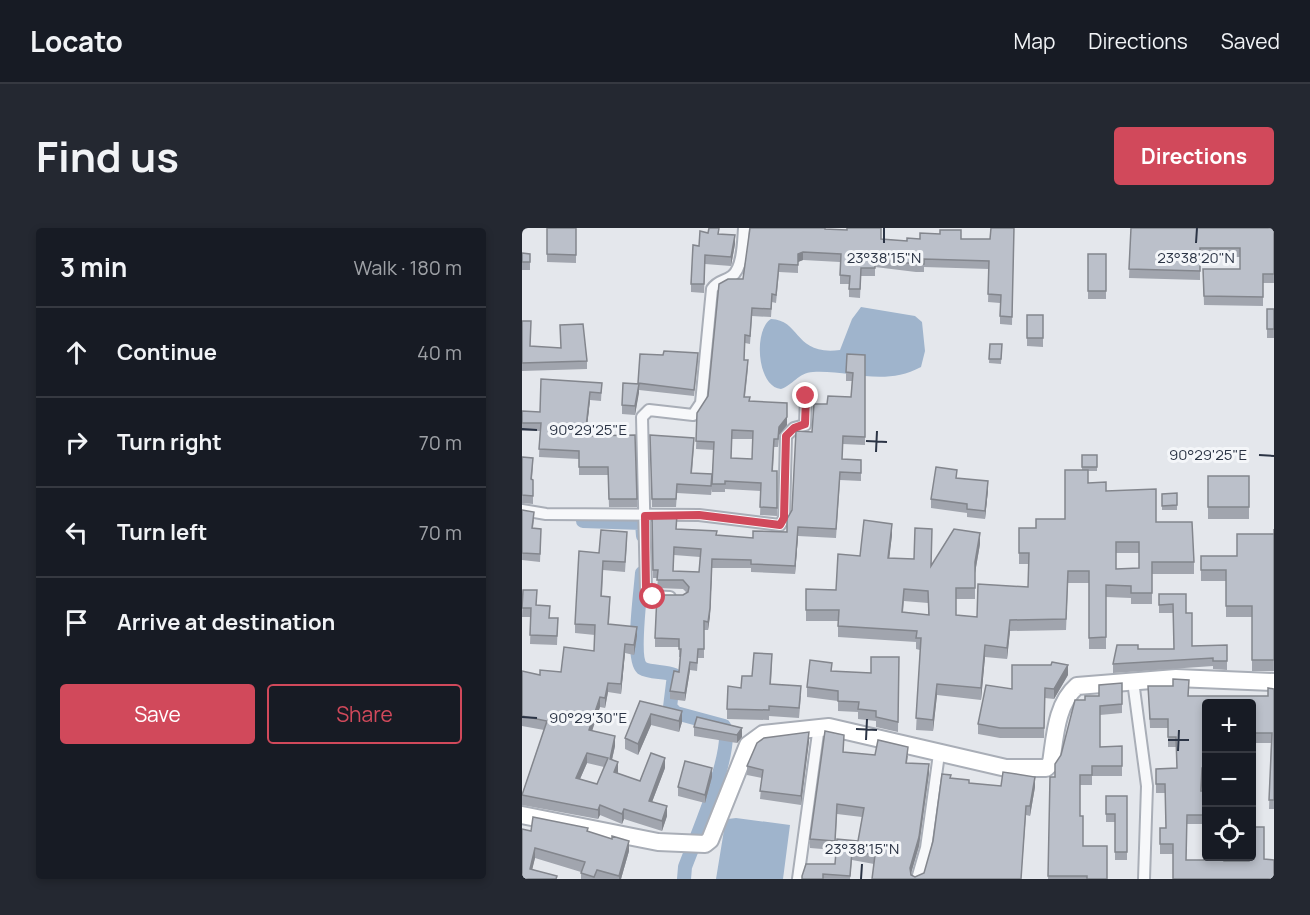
<!DOCTYPE html>
<html lang="en">
<head>
<meta charset="utf-8">
<style>
  :root { --surface:#171b24; --page:#242831; --text:#f1f3f6; --muted:#9ea1a6; --line:#363941; --accent:#d1495b }
  body { margin:0; font-family:Manrope,sans-serif; background:var(--page); color:var(--text) }
  .controls { position:absolute; right:18px; bottom:18px; display:grid; overflow:hidden; border-radius:6px; box-shadow:0 3px 9px #0003 }
  .controls button { width:54px; height:54px; display:grid; place-items:center; padding:0; border:0; border-bottom:2px solid var(--line); background:var(--surface); color:var(--text); font:30px sans-serif }
  .stop { position:absolute; width:18px; height:18px; margin:-14px; border:4px solid #d1495b; border-radius:50%; background:#fff }
  .stop.end { background:#d1495b; border-color:#fff; box-shadow:0 2px 6px #0008 }
  .list { margin:0; padding:0; list-style:none }
  h2 { display:flex; justify-content:space-between; align-items:center; height:78px; margin:0; padding:0 24px; font-size:26px }
  h2 small { font-size:20px; font-weight:400; color:var(--muted) }
  .list li { display:grid; grid-template-columns:39px 1fr auto; gap:18px; align-items:center; box-sizing:border-box; height:90px; padding:0 24px; border-top:2px solid var(--line) }
  .list b { display:block; font-size:22px; white-space:nowrap }
  .list em { font-size:20px; font-style:normal; color:var(--muted) }
  .actions { display:flex; gap:12px; padding:18px 24px }
  .actions a { flex:1; padding:14px 0; border:2px solid var(--accent); border-radius:6px; text-align:center; font-size:21px; color:var(--accent) }
  .actions .main { background:var(--accent); color:#fff }
  .icon { flex:none; width:33px; height:33px; fill:none; stroke:currentColor; stroke-width:2; stroke-linecap:round; stroke-linejoin:round }
  .map { position:relative; flex:none; width:752px; height:651px; overflow:hidden; border-radius:6px }
  header { display:flex; align-items:center; gap:36px; box-sizing:border-box; height:84px; padding:0 30px; background:var(--surface); border-bottom:2px solid var(--line) }
  header strong { font-size:28px }
  nav { display:flex; gap:33px; margin-inline-start:auto; font-size:21px }
  .intro { display:flex; align-items:center; justify-content:space-between; box-sizing:border-box; height:144px; padding:0 36px }
  h1 { margin:0; font-size:42px }
  .button { padding:15px 27px; border-radius:6px; background:var(--accent); color:#fff; font-size:21px; font-weight:700 }
  main { display:flex; gap:36px; padding:0 36px }
  aside { flex:1; background:var(--surface); border-radius:6px; box-shadow:0 3px 9px #0003 }
  .map>svg:first-child { display:block }
  .water { fill:#9fb4cc }
  .lines { fill:none; stroke-linecap:round; stroke-linejoin:round }
  .canal { stroke:#9fb4cc; stroke-width:14 }
  .street-casing { stroke:#a9aeb7; stroke-width:14 }
  .secondary-casing { stroke:#a9aeb7; stroke-width:20 }
  .street { stroke:#f7f8fa; stroke-width:10 }
  .secondary { stroke:#fff; stroke-width:16 }
  .wall { fill:#a1a5ae; fill-rule:evenodd }
  .shaded-wall { fill:#83868d }
  .building { fill:#bbc0ca; stroke:#83868d; stroke-width:1.5; fill-rule:evenodd }
  .route { stroke:#d1495b; stroke-width:8 }
  .ticks { fill:none; stroke:#2b3445; stroke-width:2 }
  .ticks-label { font-size:15px; text-anchor:middle; fill:#2b3445; stroke:#f4f6f9; stroke-width:6; stroke-linejoin:round; paint-order:stroke }
</style>
</head>
<body>
<header>
<strong>Locato</strong>
<nav><a>Map</a><a>Directions</a><a>Saved</a></nav>
</header>
<div class="intro"><h1>Find us</h1><a class="button">Directions</a></div>
<main>
<aside>
<h2>3 min<small>Walk · 180 m</small></h2>
<ul class="list">
<li><svg class="icon" aria-label="ahead" viewBox="0 0 24 24"><path d="M12 20V5M6 11l6-6 6 6"/></svg><div><b>Continue</b></div><em>40 m</em></li>
<li><svg class="icon" aria-label="right" viewBox="0 0 24 24"><path d="M7 20v-9h11M14 6l5 5-5 5"/></svg><div><b>Turn right</b></div><em>70 m</em></li>
<li><svg class="icon" aria-label="left" viewBox="0 0 24 24"><path d="M17 20v-9H6M10 6l-5 5 5 5"/></svg><div><b>Turn left</b></div><em>70 m</em></li>
<li><svg class="icon" aria-label="arrive" viewBox="0 0 24 24"><path d="M6 21V4h12l-3 4 3 4H6"/></svg><div><b>Arrive at destination</b></div></li>
</ul>
<div class="actions"><a class="main">Save</a><a>Share</a></div>
</aside>
<div class="map">
<svg width="752" height="651" viewBox="0 0 752 651">
  <rect width="100%" height="100%" fill="#e4e7ec"/>
  <path class="water" d="M 339,79 L 393,88 L 400,94 L 403,123 L 399,139 C 362,159 328,142 291,144 C 276,145 271,157 259,161 C 235,159 231,102 249,91 C 279,92 272,128 318,122 L 330,91 Z
    M 214,590 L 268,597 L 261,651 L 194,651 L 202,602 L 206,591 Z"/>
  <g class="lines">
    <path class="canal" d="M 61,293 L 120,295 L 121,308
      M 120,345 C 119,361 109,431 120,440 C 128,445 143,443 152,447 L 148,479 L 154,485 L 202,498 C 213,521 173,612 163,639 L 162,651"/>
    <g class="street-casing">
      <path id="street" d="M 0,282 L 24,286 L 177,287 L 258,297 L 262,290 L 264,208 L 272,200 L 283,197 L 284,168
        M 148,369 L 126,368 L 124,362 L 120,189 L 127,182 L 171,187 L 179,175 L 190,61 C 196,52 202,54 210,48 C 221,40 221,13 222,0
        M 611,453 L 625,558 L 622,651
        M 276,651 L 297,498
        M 395,651 L 404,620 L 417,526"/>
    </g>
    <g class="secondary-casing">
      <path id="secondary" d="M 0,587 L 136,614 L 183,616 L 188,612 L 226,517 L 241,506 L 307,499 L 484,540 L 524,540 L 529,535 C 533,509 534,476 555,458 L 654,450 L 752,454"/>
    </g>
    <use href="#street" class="street"/>
    <use href="#secondary" class="secondary"/>
  </g>
  <path class="wall" d="M 23,0 L 54,0 L 54,35 L 25,34 L 25,0 Z
    M 492,0 L 490,97 L 478,96 L 478,75 L 466,74 L 467,41 L 402,39 L 402,44 L 394,44 L 353,39 L 353,48 L 339,48 L 338,70 L 327,69 L 327,56 L 318,56 L 318,34 L 281,32 L 276,34 L 276,45 L 257,44 L 254,75 L 250,74 L 249,89 L 230,88 L 228,116 L 223,115 L 222,132 L 226,140 L 223,169 L 227,173 L 265,183 L 265,197 L 257,207 L 256,219 L 252,219 L 251,243 L 255,243 L 255,288 L 238,287 L 239,263 L 203,261 L 203,264 L 190,264 L 190,261 L 189,267 L 155,265 L 154,279 L 130,279 L 128,207 L 172,218 L 170,245 L 190,246 L 192,222 L 174,221 L 175,185 L 186,168 L 221,51 L 303,1 L 359,11 L 385,13 L 398,11 L 468,11 ZM 210,211 L 231,211 L 230,231 L 209,230 Z
    M 609,0 L 752,0 L 752,55 L 741,55 L 741,78 L 682,77 L 681,41 L 718,41 L 718,29 L 678,29 L 678,52 L 607,50 Z
    M 197,6 L 213,16 L 209,38 L 183,36 L 182,65 L 169,64 L 169,56 L 177,18 Z
    M 0,25 L 8,26 L 8,42 L 0,42 Z
    M 566,26 L 584,26 L 584,71 L 566,71 Z
    M 745,81 L 752,81 L 752,110 L 745,110 Z
    M 505,87 L 521,87 L 521,119 L 505,118 Z
    M 0,93 L 8,118 L 65,133 L 65,141 L 0,143 Z
    M 468,116 L 480,116 L 479,136 L 467,135 Z
    M 343,127 L 343,217 L 321,216 L 320,231 L 339,232 L 339,253 L 318,252 L 314,310 L 276,308 L 273,346 L 229,344 L 229,340 L 190,340 L 188,388 L 186,402 L 182,402 L 182,430 L 176,430 L 175,443 L 168,442 L 163,473 L 148,471 L 148,463 L 157,444 L 158,429 L 157,429 L 157,419 L 133,419 L 133,410 L 161,367 L 165,365 L 161,361 L 135,360 L 136,350 L 131,350 L 130,286 L 155,301 L 195,307 L 231,310 L 265,304 L 270,282 L 290,204 L 305,176 L 329,169 L 330,153 L 324,153 L 324,144 ZM 152,327 L 178,329 L 177,344 L 151,343 Z
    M 176,132 L 172,168 L 117,162 L 113,187 L 100,186 L 100,177 L 116,156 Z
    M 80,155 L 79,173 L 68,172 L 64,208 L 115,271 L 115,279 L 87,279 L 86,247 L 57,247 L 57,231 L 17,229 L 18,203 L 0,203 L 0,183 L 18,184 Z
    M 560,227 L 575,227 L 575,243 L 566,243 L 566,255 L 584,263 L 634,294 L 672,334 L 672,346 L 630,346 L 630,376 L 609,376 L 609,370 L 584,369 L 584,421 L 567,421 L 567,355 L 546,355 L 544,402 L 488,403 L 485,431 L 463,429 L 459,472 L 415,467 L 411,503 L 394,502 L 398,422 L 394,421 L 394,414 L 316,409 L 316,393 L 284,393 L 284,361 L 314,362 L 338,328 L 370,307 L 367,330 L 409,338 L 458,316 L 453,345 L 453,371 L 434,371 L 434,387 L 455,389 L 506,359 L 506,336 L 497,336 L 497,300 L 514,300 L 543,291 L 560,242 ZM 594,325 L 617,325 L 617,340 L 594,341 ZM 382,373 L 406,375 L 406,387 L 381,385 Z
    M 0,229 L 11,238 L 10,251 L 11,260 L 11,276 L 0,275 Z
    M 686,248 L 727,248 L 727,291 L 686,291 Z
    M 435,250 L 466,262 L 463,291 L 445,289 L 445,285 L 409,280 L 409,271 Z
    M 655,265 L 655,282 L 640,282 L 640,266 Z
    M 0,282 L 12,292 L 11,300 L 19,308 L 18,334 L 0,332 Z
    M 752,301 L 752,443 L 730,443 L 730,389 L 704,389 L 704,353 L 679,353 L 679,328 L 715,328 L 752,306 Z
    M 105,313 L 103,344 L 81,342 L 80,368 L 88,378 L 87,396 L 115,408 L 112,427 L 103,425 L 99,466 L 86,464 L 83,480 L 78,479 L 70,503 L 93,518 L 90,532 L 96,544 L 95,545 L 118,553 L 143,540 L 130,574 L 145,588 L 140,603 L 102,591 L 100,596 L 78,587 L 76,591 L 0,577 L 0,566 L 22,502 L 0,498 L 0,443 L 18,447 L 39,444 L 72,423 L 73,407 L 53,405 L 53,396 L 77,325 ZM 65,535 L 82,539 L 75,556 L 58,551 Z
    M 1,362 L 27,390 L 36,390 L 35,417 L 8,416 L 9,389 L 0,389 Z
    M 637,366 L 664,385 L 670,418 L 705,417 L 705,442 L 691,441 L 691,438 L 591,445 L 591,436 L 616,421 L 652,421 L 651,385 L 637,385 Z
    M 377,429 L 376,504 L 354,499 L 354,493 L 336,491 L 336,484 L 316,483 L 316,473 L 285,469 L 285,459 L 310,443 L 349,445 Z
    M 250,436 L 249,456 L 279,468 L 277,490 L 247,488 L 247,492 L 205,491 L 205,481 L 219,460 L 230,448 Z
    M 546,447 L 532,471 L 523,470 L 522,510 L 478,510 L 456,506 L 456,496 L 490,461 Z
    M 600,455 L 600,485 L 578,487 L 578,519 L 600,518 L 600,548 L 570,548 L 570,557 L 558,557 L 558,588 L 561,618 L 585,651 L 526,651 L 528,549 L 533,549 L 539,527 L 577,468 Z
    M 626,458 L 666,468 L 746,468 L 752,461 L 752,581 L 747,581 L 749,515 L 729,515 L 729,476 L 684,476 L 684,550 L 680,550 L 679,563 L 684,563 L 684,596 L 665,596 L 664,632 L 727,633 L 742,631 L 651,651 L 651,626 L 638,626 L 638,600 L 644,600 L 643,565 L 634,565 L 634,541 L 655,540 L 654,519 L 646,519 L 646,500 L 628,500 Z
    M 118,473 L 160,494 L 157,504 L 129,497 L 116,527 L 103,521 L 103,510 Z
    M 175,489 L 220,509 L 215,515 L 172,508 L 172,499 Z
    M 287,513 L 279,577 L 238,571 L 240,550 L 225,547 L 225,538 Z
    M 322,516 L 321,524 L 353,527 L 386,528 L 385,535 L 407,545 L 397,618 L 389,645 L 389,647 L 393,649 L 402,645 L 429,550 L 447,555 L 479,558 L 513,559 L 508,588 L 504,587 L 499,651 L 350,651 L 352,636 L 330,632 L 328,651 L 280,651 L 313,636 L 336,613 L 340,589 L 315,586 L 313,622 L 288,620 L 288,611 Z
    M 190,549 L 183,575 L 156,568 L 156,559 Z
    M 584,568 L 605,568 L 605,632 L 593,632 L 593,594 L 584,594 Z
    M 9,603 L 66,603 L 107,623 L 99,651 L 59,651 L 59,644 L 13,630 L 10,641 L 35,651 L 0,651 Z"/>
  <path class="shaded-wall" d="M 213,7 L 213,16 L 209,38 L 209,29 Z
    M 281,24 L 281,32 L 276,34 L 276,45 L 276,26 Z
    M 117,156 L 117,165 L 113,187 L 113,178 Z
    M 68,164 L 68,172 L 63,216 L 63,208 Z
    M 265,175 L 265,197 L 257,207 L 256,219 L 257,199 Z
    M 466,253 L 466,262 L 463,291 L 463,283 Z
    M 370,296 L 370,307 L 366,341 L 366,330 Z
    M 276,299 L 276,308 L 273,346 L 273,338 Z
    M 458,305 L 458,316 L 453,345 L 453,334 Z
    M 190,340 L 188,388 L 186,402 L 186,394 Z
    M 488,392 L 488,403 L 485,431 L 485,420 Z
    M 115,399 L 115,408 L 112,427 L 112,417 Z
    M 103,416 L 103,425 L 99,466 L 99,456 Z
    M 463,417 L 463,429 L 459,472 L 459,460 Z
    M 168,434 L 168,442 L 163,473 L 163,465 Z
    M 546,437 L 546,447 L 532,471 L 532,461 Z
    M 86,455 L 86,464 L 83,480 L 83,470 Z
    M 415,456 L 415,467 L 411,503 L 411,492 Z
    M 78,469 L 78,479 L 67,512 L 67,502 Z
    M 160,483 L 160,494 L 157,504 L 157,493 Z
    M 129,486 L 129,497 L 116,527 L 116,516 Z
    M 220,500 L 220,509 L 215,515 L 215,507 Z
    M 287,504 L 287,513 L 279,577 L 279,568 Z
    M 93,508 L 93,518 L 88,540 L 88,531 Z
    M 65,525 L 65,535 L 54,560 L 54,550 Z
    M 143,530 L 143,540 L 127,582 L 127,573 Z
    M 96,534 L 96,544 L 92,553 L 92,544 Z
    M 407,536 L 407,545 L 397,618 L 388,649 L 388,640 Z
    M 190,540 L 190,549 L 183,575 L 183,567 Z
    M 513,549 L 513,559 L 508,588 L 508,578 Z
    M 78,577 L 78,587 L 76,591 L 76,582 Z
    M 145,578 L 145,588 L 140,603 L 140,593 Z
    M 102,581 L 102,591 L 100,596 L 100,586 Z
    M 107,613 L 107,623 L 99,651 L 97,651 L 97,648 Z
    M 13,620 L 13,630 L 8,651 L 8,641 Z"/>
  <path class="building" d="M 25,0 L 54,0 L 54,27 L 25,26 Z
    M 187,0 L 197,0 L 196,6 L 213,7 L 209,29 L 183,27 L 182,56 L 169,56 L 171,17 L 177,18 L 178,3 L 186,5 Z
    M 228,0 L 303,0 L 303,1 L 325,2 L 325,0 L 359,0 L 359,11 L 385,13 L 385,10 L 398,11 L 398,5 L 418,6 L 418,2 L 439,2 L 439,11 L 468,11 L 469,0 L 492,0 L 490,89 L 478,88 L 479,67 L 466,66 L 467,33 L 402,31 L 402,36 L 394,36 L 353,31 L 353,40 L 339,40 L 338,61 L 327,61 L 328,48 L 318,47 L 319,26 L 281,24 L 276,26 L 276,37 L 257,36 L 254,67 L 250,66 L 249,81 L 230,80 L 228,108 L 223,107 L 222,132 L 226,132 L 222,169 L 228,169 L 227,173 L 265,175 L 265,189 L 257,199 L 256,211 L 252,211 L 250,243 L 255,243 L 255,280 L 238,279 L 239,255 L 203,253 L 203,256 L 190,256 L 192,214 L 174,213 L 175,185 L 186,168 L 197,56 L 206,51 L 221,51 ZM 210,202 L 231,203 L 230,231 L 209,230 Z
    M 609,0 L 752,0 L 752,46 L 741,46 L 741,69 L 682,68 L 681,41 L 718,41 L 718,20 L 678,20 L 678,43 L 607,41 Z
    M 0,25 L 8,26 L 8,34 L 0,34 Z
    M 566,26 L 584,26 L 584,63 L 566,63 Z
    M 745,81 L 752,81 L 752,101 L 745,101 Z
    M 505,87 L 521,87 L 521,110 L 505,110 Z
    M 0,93 L 9,93 L 8,118 L 39,120 L 38,97 L 61,96 L 65,133 L 0,135 Z
    M 468,116 L 480,116 L 479,131 L 467,131 Z
    M 142,123 L 176,125 L 172,162 L 116,155 L 118,126 L 141,127 Z
    M 325,126 L 343,127 L 343,209 L 321,208 L 320,231 L 339,232 L 339,245 L 318,244 L 314,301 L 276,299 L 273,338 L 229,336 L 229,332 L 190,331 L 188,380 L 186,394 L 182,393 L 182,421 L 176,421 L 175,435 L 168,434 L 163,465 L 148,463 L 152,443 L 157,444 L 159,421 L 157,421 L 157,411 L 133,410 L 135,367 L 161,367 L 166,364 L 167,359 L 161,352 L 135,352 L 136,342 L 131,342 L 130,286 L 155,286 L 154,301 L 195,303 L 194,307 L 231,310 L 231,303 L 265,304 L 265,291 L 270,282 L 274,203 L 290,204 L 292,176 L 305,176 L 306,168 L 329,169 L 331,145 L 324,144 ZM 152,319 L 179,321 L 177,344 L 151,343 Z
    M 19,151 L 80,155 L 79,165 L 68,164 L 63,208 L 113,207 L 115,271 L 87,271 L 86,239 L 57,239 L 57,223 L 17,221 L 19,195 L 0,195 L 0,183 L 18,184 Z
    M 101,155 L 117,156 L 113,178 L 100,177 Z
    M 128,207 L 172,210 L 169,245 L 190,246 L 189,258 L 155,256 L 154,271 L 130,271 Z
    M 560,227 L 575,227 L 575,239 L 560,239 Z
    M 0,229 L 11,230 L 9,251 L 11,252 L 11,268 L 0,267 Z
    M 414,239 L 435,242 L 434,250 L 466,253 L 463,283 L 445,281 L 445,276 L 409,271 Z
    M 543,242 L 566,242 L 566,255 L 584,254 L 584,263 L 634,261 L 634,294 L 670,294 L 672,334 L 630,334 L 630,365 L 609,365 L 609,358 L 584,357 L 584,409 L 567,410 L 567,343 L 546,343 L 544,391 L 488,392 L 485,420 L 463,417 L 459,460 L 415,456 L 411,492 L 394,490 L 399,410 L 394,410 L 395,403 L 316,398 L 317,382 L 284,382 L 284,361 L 314,362 L 316,326 L 338,328 L 342,292 L 370,296 L 366,330 L 392,331 L 393,300 L 410,301 L 409,338 L 432,301 L 458,305 L 453,334 L 453,360 L 434,360 L 434,387 L 455,389 L 456,356 L 506,359 L 507,325 L 497,325 L 497,300 L 514,300 L 514,291 L 543,291 ZM 594,314 L 617,314 L 617,340 L 594,341 ZM 382,361 L 406,363 L 407,387 L 380,384 Z
    M 686,248 L 727,248 L 727,279 L 686,279 Z
    M 655,265 L 655,277 L 640,278 L 640,266 Z
    M 0,282 L 12,284 L 10,300 L 19,301 L 18,326 L 0,325 Z
    M 752,301 L 752,432 L 730,432 L 730,378 L 704,378 L 704,342 L 679,342 L 679,328 L 715,328 L 715,306 L 752,306 Z
    M 79,302 L 105,304 L 103,334 L 81,333 L 79,368 L 88,369 L 86,396 L 115,399 L 112,417 L 103,416 L 99,456 L 86,455 L 83,470 L 78,469 L 67,502 L 93,508 L 88,531 L 96,534 L 92,544 L 118,553 L 129,525 L 143,530 L 127,573 L 145,578 L 140,593 L 102,581 L 100,586 L 78,577 L 76,582 L 0,567 L 25,493 L 0,488 L 0,443 L 18,447 L 18,442 L 39,444 L 42,419 L 72,423 L 73,397 L 53,396 L 57,323 L 77,325 ZM 65,525 L 86,530 L 75,556 L 54,550 Z
    M 1,362 L 15,362 L 14,377 L 28,378 L 27,390 L 36,390 L 35,408 L 8,407 L 9,380 L 0,380 Z
    M 637,366 L 664,366 L 664,385 L 670,385 L 670,418 L 705,417 L 705,433 L 691,433 L 691,430 L 591,436 L 595,417 L 616,417 L 616,421 L 652,421 L 651,376 L 637,377 Z
    M 232,425 L 250,426 L 248,456 L 279,458 L 277,480 L 247,478 L 247,482 L 205,481 L 206,458 L 219,460 L 220,448 L 230,448 Z
    M 349,429 L 377,429 L 376,494 L 354,489 L 354,483 L 336,481 L 337,474 L 316,473 L 316,463 L 285,459 L 288,432 L 310,435 L 309,443 L 349,445 Z
    M 530,434 L 546,437 L 532,461 L 523,460 L 522,500 L 478,500 L 456,496 L 464,457 L 490,461 L 490,437 L 529,437 Z
    M 651,451 L 667,452 L 666,468 L 746,468 L 746,460 L 752,461 L 752,572 L 747,572 L 750,505 L 729,505 L 729,476 L 684,476 L 684,540 L 680,540 L 679,563 L 684,563 L 684,587 L 665,587 L 664,632 L 687,632 L 687,628 L 702,628 L 702,633 L 727,633 L 727,628 L 729,628 L 729,599 L 742,599 L 742,631 L 752,632 L 752,651 L 651,651 L 651,616 L 638,616 L 638,600 L 644,600 L 643,556 L 634,556 L 634,541 L 655,540 L 654,509 L 646,509 L 646,491 L 628,491 L 626,458 L 651,458 Z
    M 600,455 L 600,476 L 578,478 L 578,519 L 600,518 L 600,538 L 570,538 L 570,547 L 558,547 L 558,588 L 561,588 L 561,618 L 585,618 L 585,651 L 565,651 L 565,648 L 526,648 L 528,549 L 533,549 L 533,536 L 539,527 L 553,472 L 563,472 L 563,468 L 577,468 L 577,457 Z
    M 118,473 L 160,483 L 157,493 L 129,486 L 116,516 L 103,510 Z
    M 175,489 L 220,500 L 215,507 L 172,499 Z
    M 303,503 L 322,507 L 321,524 L 353,527 L 356,512 L 386,519 L 384,535 L 407,536 L 397,609 L 388,640 L 389,647 L 393,649 L 402,645 L 411,613 L 420,546 L 429,547 L 428,550 L 447,552 L 447,555 L 479,558 L 481,544 L 513,549 L 508,578 L 504,578 L 499,651 L 350,651 L 353,627 L 330,623 L 328,648 L 301,646 L 301,651 L 280,651 L 280,648 L 284,636 L 313,636 L 315,611 L 336,613 L 342,580 L 315,576 L 313,613 L 288,611 Z
    M 287,504 L 279,568 L 238,563 L 241,542 L 225,538 L 235,515 L 242,510 Z
    M 163,533 L 190,540 L 183,567 L 156,559 Z
    M 584,568 L 605,568 L 605,624 L 593,624 L 593,586 L 584,586 Z
    M 11,589 L 66,600 L 65,603 L 90,611 L 90,608 L 107,613 L 97,648 L 75,642 L 72,649 L 59,645 L 63,634 L 13,620 L 8,641 L 35,648 L 34,651 L 0,651 L 0,601 L 9,603 Z"/>
  <g class="lines">
    <path class="route" d="M 131,369 L 126,368 L 124,362 L 123,288 L 177,287 L 258,297 L 262,290 L 264,208 L 272,200 L 283,196 L 284,168"/>
  </g>
  <path class="ticks" d="M 362,15 L 362,0M 674,15 L 675,0M 0,201 L 15,202M 344,213 L 365,214M 354,224 L 355,203M 737,227 L 752,228M 0,489 L 15,490M 334,501 L 355,502M 344,512 L 345,491M 646,512 L 667,512M 656,523 L 657,502M 339,651 L 340,636"/>
  <g class="ticks-label">
    <text x="362" y="35">23°38'15"N</text>
    <text x="674" y="35">23°38'20"N</text>
    <text x="66" y="207">90°29'25"E</text>
    <text x="686" y="232">90°29'25"E</text>
    <text x="66" y="495">90°29'30"E</text>
    <text x="340" y="626">23°38'15"N</text>
  </g>
</svg>
<div class="controls">
<button>+</button>
<button>−</button>
<button><svg class="icon" aria-label="locate" viewBox="0 0 24 24"><circle cx="12" cy="12" r="6"/><path d="M12 2v4M12 18v4M2 12h4M18 12h4"/></svg></button>
</div>
<div class="stop" style="left:131px;top:369px"></div>
<div class="stop end" style="left:284px;top:168px"></div>
</div>
</main>
</body>
</html>
